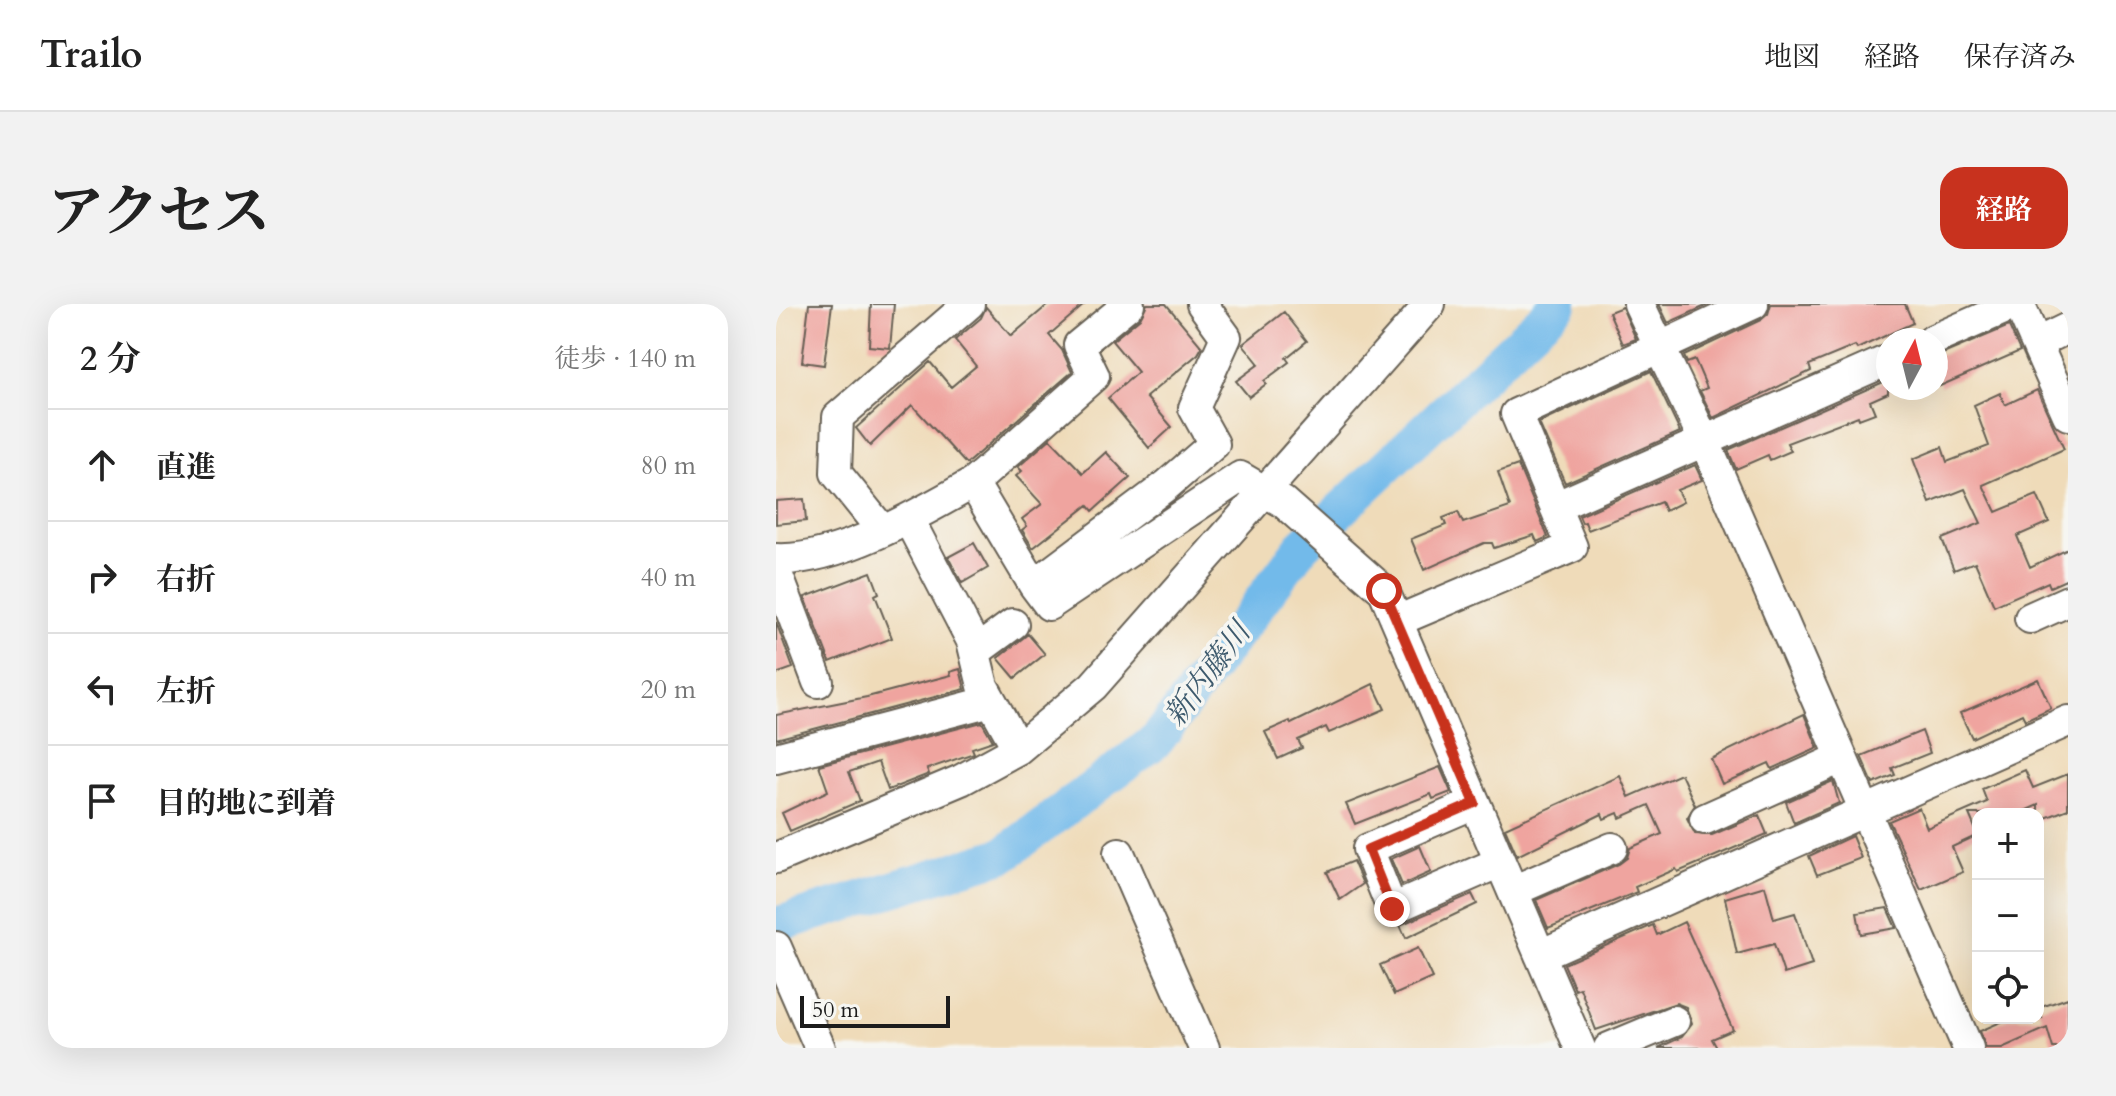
<!DOCTYPE html>
<html lang="ja">
<head>
<meta charset="utf-8">
<style>
  :root { --surface:#fff; --page:#f2f2f2; --text:#222; --muted:#767676; --line:#e0e0e0; --accent:#c8321e }
  body { margin:0; font-family:Cardo,"Noto Serif JP",serif; background:var(--page); color:var(--text) }
  .controls { position:absolute; right:24px; bottom:24px; display:grid; overflow:hidden; border-radius:16px; box-shadow:0 8px 32px #0002 }
  .controls button { width:72px; height:72px; display:grid; place-items:center; padding:0; border:0; border-bottom:2px solid var(--line); background:var(--surface); color:var(--text); font:40px sans-serif }
  .compass { position:absolute; left:1100px; top:24px; width:72px; height:72px; border-radius:50%; background:var(--surface); box-shadow:0 8px 32px #0002; rotate:7deg }
  .scale { position:absolute; left:24px; bottom:20px; width:150px; box-sizing:border-box; padding-left:8px; border:4px solid #1c1c1c; border-top:0; font-size:22px; line-height:28px; white-space:nowrap; color:#1c1c1c; -webkit-text-stroke:6px #f6f6f2; paint-order:stroke }
  .stop { position:absolute; width:24px; height:24px; margin:-18px; border:6px solid #c8321e; border-radius:50%; background:#fff }
  .stop.end { background:#c8321e; border-color:#fff; box-shadow:0 2px 8px #0008 }
  .list { margin:0; padding:0; list-style:none }
  h2 { display:flex; justify-content:space-between; align-items:center; height:104px; margin:0; padding:0 32px; font-size:34px }
  h2 small { font-size:26px; font-weight:400; color:var(--muted) }
  .list li { display:grid; grid-template-columns:52px 1fr auto; gap:24px; align-items:center; box-sizing:border-box; height:112px; padding:0 32px; border-top:2px solid var(--line) }
  .list b { display:block; font-size:30px; white-space:nowrap }
  .list em { font-size:26px; font-style:normal; color:var(--muted) }
  .icon { flex:none; width:44px; height:44px; fill:none; stroke:currentColor; stroke-width:2; stroke-linecap:round; stroke-linejoin:round }
  .map { position:relative; flex:none; width:1292px; height:744px; overflow:hidden; border-radius:24px }
  header { display:flex; align-items:center; gap:48px; box-sizing:border-box; height:112px; padding:0 40px; background:var(--surface); border-bottom:2px solid var(--line) }
  header strong { font-size:38px }
  nav { display:flex; gap:44px; margin-inline-start:auto; font-size:28px }
  .intro { display:flex; align-items:center; justify-content:space-between; box-sizing:border-box; height:192px; padding:0 48px }
  h1 { margin:0; font-size:56px }
  .button { padding:20px 36px; border-radius:24px; background:var(--accent); color:#fff; font-size:28px; font-weight:700 }
  main { display:flex; gap:48px; padding:0 48px }
  aside { flex:1; background:var(--surface); border-radius:24px; box-shadow:0 8px 32px #0002 }
  .map>svg:first-child { display:block }
  .lines { fill:none; stroke-linecap:round; stroke-linejoin:round }
  .river { stroke:#72baea; stroke-width:36 }
  .building { fill:#efa49f }
  .minor-casing { stroke:#665f53; stroke-width:34 }
  .minor { stroke:#fff; stroke-width:30 }
  .route { stroke:#c8321e; stroke-width:10 }
  .labels { text-anchor:middle; stroke-width:7; stroke-linejoin:round; paint-order:stroke }
  .water-label { font-size:30px; font-style:italic; fill:#3e5b6e; stroke:#f6f6f2 }
</style>
</head>
<body>
<header>
<strong>Trailo</strong>
<nav><a>地図</a><a>経路</a><a>保存済み</a></nav>
</header>
<div class="intro"><h1>アクセス</h1><a class="button">経路</a></div>
<main>
<aside>
<h2>2 分<small>徒歩 · 140 m</small></h2>
<ul class="list">
<li><svg class="icon" aria-label="ahead" viewBox="0 0 24 24"><path d="M12 20V5M6 11l6-6 6 6"/></svg><div><b>直進</b></div><em>80 m</em></li>
<li><svg class="icon" aria-label="right" viewBox="0 0 24 24"><path d="M7 20v-9h11M14 6l5 5-5 5"/></svg><div><b>右折</b></div><em>40 m</em></li>
<li><svg class="icon" aria-label="left" viewBox="0 0 24 24"><path d="M17 20v-9H6M10 6l-5 5 5 5"/></svg><div><b>左折</b></div><em>20 m</em></li>
<li><svg class="icon" aria-label="arrive" viewBox="0 0 24 24"><path d="M6 21V4h12l-3 4 3 4H6"/></svg><div><b>目的地に到着</b></div></li>
</ul>
</aside>
<div class="map">
<svg width="1292" height="744" viewBox="0 0 1292 744">
  <rect width="100%" height="100%" fill="#f6f6f2"/>
  <filter id="ink" filterUnits="userSpaceOnUse"><feTurbulence type="fractalNoise" baseFrequency=".0125" numOctaves="2"/><feDisplacementMap in="SourceGraphic" scale="16" xChannelSelector="R" yChannelSelector="G"/><feConvolveMatrix kernelMatrix="1 2 1 2 8 2 1 2 1" color-interpolation-filters="sRGB"/></filter>
  <filter id="wash" filterUnits="userSpaceOnUse"><feTurbulence type="fractalNoise" baseFrequency=".006" numOctaves="4" result="noise"/><feDisplacementMap in="SourceGraphic" scale="32" xChannelSelector="R" yChannelSelector="G"/><feGaussianBlur stdDeviation="1.8" result="paint"/><feColorMatrix in="noise" values="0 0 0 0 0 0 0 0 0 0 0 0 0 0 0 0 0 1.4 0 .05"/><feComposite in="paint" operator="in"/></filter>
  <g filter="url(#wash)">
    <rect width="100%" height="100%" fill="#efdbb9"/>
    <g class="lines">
      <path class="river" d="M 0,621 L 227,551 L 381,436 L 526,242 L 783,0"/>
    </g>
    <g id="blocks">
      <path class="building" d="M 33,0 L 56,0 L 48,61 L 26,58 Z
        M 95,0 L 118,0 L 114,44 L 93,42 Z
        M 273,0 L 309,0 L 273,31 L 286,46 L 296,68 L 190,160 L 136,101 L 94,142 L 80,124 L 154,58 L 175,83 L 200,62 L 179,36 L 205,14 L 210,3 L 235,32 Z
        M 371,0 L 390,0 L 426,43 L 422,50 L 370,93 L 396,123 L 373,144 L 332,94 L 362,68 L 336,37 L 364,14 Z
        M 883,0 L 934,0 L 892,19 Z
        M 995,0 L 1129,0 L 1137,19 L 1081,45 L 1079,42 L 1033,61 L 1035,67 L 937,114 L 924,87 L 931,84 L 919,56 L 911,59 L 908,52 L 985,16 L 992,10 Z
        M 846,3 L 860,35 L 847,40 L 833,8 Z
        M 508,8 L 531,37 L 510,54 L 513,58 L 488,77 L 490,80 L 473,93 L 460,77 L 483,60 L 467,40 Z
        M 1233,22 L 1244,47 L 1164,82 L 1160,53 Z
        M 875,67 L 904,128 L 789,179 L 763,119 Z
        M 1112,76 L 1112,89 L 1094,97 L 1099,109 L 1083,115 L 1082,112 L 1011,139 L 1015,147 L 994,156 L 992,151 L 960,165 L 952,146 Z
        M 1261,86 L 1288,145 L 1207,181 L 1220,208 L 1261,191 L 1273,218 L 1241,232 L 1254,263 L 1292,245 L 1292,275 L 1274,283 L 1272,278 L 1218,302 L 1199,258 L 1178,266 L 1166,235 L 1205,219 L 1189,185 L 1154,199 L 1137,155 L 1166,143 L 1171,158 L 1213,142 L 1198,101 L 1224,89 L 1229,101 Z
        M 274,135 L 307,169 L 330,148 L 354,174 L 317,207 L 312,201 L 257,244 L 246,226 L 251,222 L 246,215 L 266,200 L 240,172 L 246,167 L 242,163 Z
        M 742,161 L 772,233 L 761,238 L 758,231 L 718,244 L 716,239 L 708,239 L 648,266 L 635,235 L 670,221 L 667,214 L 682,208 L 687,219 L 734,203 L 722,168 Z
        M 919,161 L 926,176 L 901,186 L 907,198 L 889,207 L 885,198 L 812,226 L 809,218 L 806,219 L 803,212 Z
        M 28,195 L 30,217 L 0,220 L 0,197 Z
        M 198,239 L 212,264 L 186,279 L 172,253 Z
        M 95,268 L 103,289 L 99,291 L 116,334 L 54,358 L 29,293 Z
        M 0,318 L 17,364 L 0,370 Z
        M 252,330 L 269,350 L 239,374 L 222,354 Z
        M 184,365 L 189,385 L 0,435 L 0,411 L 91,393 L 175,371 L 174,368 Z
        M 1262,375 L 1275,404 L 1249,416 L 1246,410 L 1196,434 L 1184,409 Z
        M 597,380 L 609,405 L 553,429 L 550,423 L 522,436 L 526,444 L 502,455 L 489,428 L 514,417 L 515,420 Z
        M 1028,410 L 1042,444 L 996,465 L 993,459 L 946,480 L 935,455 Z
        M 206,418 L 217,437 L 196,444 L 198,449 L 151,465 L 153,470 L 112,486 L 102,458 L 73,468 L 84,497 L 14,527 L 6,509 L 52,487 L 43,461 Z
        M 1146,427 L 1154,449 L 1116,464 L 1119,471 L 1097,480 L 1085,452 Z
        M 664,463 L 675,488 L 657,495 L 655,490 L 579,520 L 570,500 Z
        M 1249,466 L 1257,484 L 1292,470 L 1292,505 L 1262,517 L 1262,501 L 1242,510 L 1193,510 L 1202,531 L 1176,543 L 1187,568 L 1145,586 L 1113,517 L 1143,504 L 1151,524 L 1211,498 L 1206,485 Z
        M 905,470 L 919,501 L 911,514 L 919,530 L 936,531 L 983,511 L 991,530 L 902,568 L 900,565 L 859,583 L 861,588 L 772,624 L 760,596 L 843,560 L 851,554 L 854,544 L 886,530 L 873,501 L 844,514 L 842,509 L 828,515 L 826,510 L 741,552 L 729,524 L 844,472 L 853,493 Z
        M 1057,477 L 1063,499 L 1018,519 L 1010,498 Z
        M 1076,532 L 1085,554 L 1041,571 L 1033,552 Z
        M 644,542 L 655,568 L 626,581 L 615,555 Z
        M 577,557 L 587,580 L 564,596 L 551,568 Z
        M 989,582 L 998,615 L 1019,609 L 1036,661 L 1008,670 L 998,640 L 961,650 L 949,594 Z
        M 696,590 L 701,600 L 630,634 L 624,621 Z
        M 1111,604 L 1120,624 L 1085,630 L 1081,609 Z
        M 908,618 L 957,726 L 936,735 L 941,744 L 882,744 L 906,733 L 916,720 L 910,703 L 900,699 L 820,726 L 804,684 L 799,686 L 788,660 L 877,621 L 881,631 Z
        M 642,644 L 656,674 L 618,691 L 604,661 Z
        M 1292,694 L 1292,744 L 1277,744 L 1271,724 L 1226,744 L 1210,744 L 1204,727 L 1234,714 L 1266,714 L 1262,704 Z"/>
    </g>
  </g>
  <g filter="url(#ink)">
    <use href="#blocks" fill-opacity="0" stroke="#665f53" stroke-width="2"/>
    <g class="lines">
      <g class="minor-casing">
        <path id="minor" d="M 353,0 L 303,41 L 318,72 L 197,179 L 258,281 L 391,181 L 438,140 L 418,104 L 450,33 L 426,0
          M 863,0 L 928,136 L 1192,744
          M 1243,0 L 1292,111
          M 1157,36 L 1239,0
          M 1261,39 L 1292,24
          M 779,203 L 1112,56
          M 133,216 L 196,337 L 207,382 L 242,445
          M 106,226 L 60,169 L 62,113 L 193,0
          M 0,255 C 61,258 145,209 197,179
          M 0,267 L 42,378
          M 258,281 L 273,301 L 464,173 L 507,198 L 608,287 L 804,744
          M 1254,314 L 1292,297
          M 621,317 L 796,243 L 740,110 L 977,0
          M 199,348 L 237,320
          M 0,454 L 215,397
          M 699,499 L 592,545 L 616,605 L 724,558
          M 929,515 L 1065,454
          M 343,549 L 428,744
          M 0,554 L 185,476 L 242,445 L 317,382 L 654,0
          M 737,587 L 836,544
          M 0,643 L 44,744
          M 764,651 L 1292,417
          M 833,744 L 898,717"/>
      </g>
      <use href="#minor" class="minor"/>
    </g>
  </g>
  <g class="lines" filter="url(#ink)">
    <path class="route" d="M 608,287 L 699,499 L 592,545 L 616,605"/>
  </g>
  <g class="labels">
    <g class="water-label">
      <text transform="translate(431 370) rotate(-53)" y="10">新内藤川</text>
    </g>
  </g>
</svg>
<div class="controls">
<button>+</button>
<button>−</button>
<button><svg class="icon" aria-label="locate" viewBox="0 0 24 24"><circle cx="12" cy="12" r="6"/><path d="M12 2v4M12 18v4M2 12h4M18 12h4"/></svg></button>
</div>
<svg class="compass" viewBox="-18 -18 36 36"><path d="M0-13l5 13h-10z" fill="#e53935"/><path d="M0 13l5-13h-10z" fill="#767676"/></svg>
<div class="scale">50 m</div>
<div class="stop" style="left:608px;top:287px"></div>
<div class="stop end" style="left:616px;top:605px"></div>
</div>
</main>
</body>
</html>
